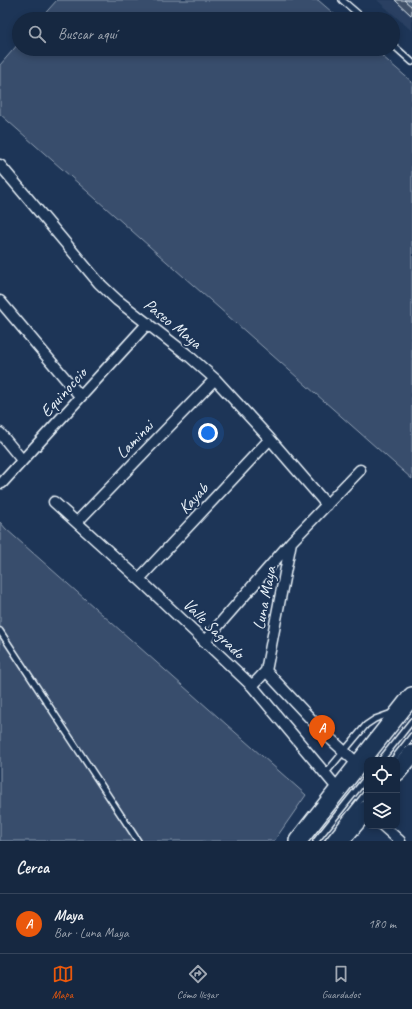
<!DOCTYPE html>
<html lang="es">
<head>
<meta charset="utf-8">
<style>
  :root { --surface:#162841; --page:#23344c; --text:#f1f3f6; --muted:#9ea6b1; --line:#35445a; --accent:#ea580c }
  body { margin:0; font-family:Caveat,sans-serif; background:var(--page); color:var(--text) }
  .controls { position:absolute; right:12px; bottom:12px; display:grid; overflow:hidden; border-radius:8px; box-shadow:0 2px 6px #0003 }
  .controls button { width:36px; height:36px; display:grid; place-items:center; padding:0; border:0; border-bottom:1px solid var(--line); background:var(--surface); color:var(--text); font:20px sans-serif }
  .you { position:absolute; left:208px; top:433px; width:14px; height:14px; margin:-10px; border:3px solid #fff; border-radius:50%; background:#1a73e8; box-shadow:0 0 0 6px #1a73e833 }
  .badge { display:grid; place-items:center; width:26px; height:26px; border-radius:50%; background:var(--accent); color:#fff; font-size:13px; font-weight:700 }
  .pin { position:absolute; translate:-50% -33px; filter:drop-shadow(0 1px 2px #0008) }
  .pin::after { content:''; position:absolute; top:21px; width:14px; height:12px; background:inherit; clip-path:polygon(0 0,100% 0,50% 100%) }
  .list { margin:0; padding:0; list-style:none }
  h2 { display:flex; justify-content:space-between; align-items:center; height:52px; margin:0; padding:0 16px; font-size:17px }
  h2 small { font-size:13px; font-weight:400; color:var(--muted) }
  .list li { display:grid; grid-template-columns:26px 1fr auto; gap:12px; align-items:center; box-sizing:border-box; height:60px; padding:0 16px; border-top:1px solid var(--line) }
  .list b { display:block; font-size:15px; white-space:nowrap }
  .list p { margin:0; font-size:13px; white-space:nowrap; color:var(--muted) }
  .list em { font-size:13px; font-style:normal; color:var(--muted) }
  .icon { flex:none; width:22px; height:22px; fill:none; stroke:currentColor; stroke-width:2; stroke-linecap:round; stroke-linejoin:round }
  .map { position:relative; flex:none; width:412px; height:841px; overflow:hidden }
  .search { position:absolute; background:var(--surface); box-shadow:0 2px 6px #0003; left:12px; right:12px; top:12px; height:44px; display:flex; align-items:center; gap:10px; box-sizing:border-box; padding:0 14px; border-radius:22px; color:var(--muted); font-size:15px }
  .sheet { height:112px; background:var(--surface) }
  nav { display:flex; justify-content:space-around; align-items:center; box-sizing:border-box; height:56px; border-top:1px solid var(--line); background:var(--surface); font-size:11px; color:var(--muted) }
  nav a { display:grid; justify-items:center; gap:2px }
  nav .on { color:var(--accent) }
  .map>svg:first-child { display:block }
  .built { fill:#2a4162 }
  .green { fill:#374d6c; stroke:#909fb2 }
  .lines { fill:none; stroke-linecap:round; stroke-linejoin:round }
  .service-casing { stroke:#e8f1f8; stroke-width:8 }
  .minor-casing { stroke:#e8f1f8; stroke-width:13 }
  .primary-casing { stroke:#e8f1f8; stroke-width:20 }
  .service { stroke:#1d3557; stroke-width:5 }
  .minor { stroke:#1d3557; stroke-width:10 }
  .primary { stroke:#1d3557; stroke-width:17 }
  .wall { fill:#3f5169; stroke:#e8f1f8 }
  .building { fill:#495e7a; stroke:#e8f1f8 }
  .labels { text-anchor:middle; stroke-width:4; stroke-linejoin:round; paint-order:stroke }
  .street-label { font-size:17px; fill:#e8f1f8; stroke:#1d3557 }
</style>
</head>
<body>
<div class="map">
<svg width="412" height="841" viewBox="0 0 412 841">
  <rect width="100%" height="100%" fill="#1d3557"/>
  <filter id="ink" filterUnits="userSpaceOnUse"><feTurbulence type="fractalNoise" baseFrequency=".025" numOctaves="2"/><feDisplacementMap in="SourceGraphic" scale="8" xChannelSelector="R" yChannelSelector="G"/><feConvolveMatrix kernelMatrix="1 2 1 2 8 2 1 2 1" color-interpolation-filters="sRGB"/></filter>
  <g filter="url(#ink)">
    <path class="built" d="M 377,0 L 412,0 L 412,31 Z"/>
    <path class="green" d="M 57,0 L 318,0 L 340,19 L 40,19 Z
      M 19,43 L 19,49 L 374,49 L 412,82 L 412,479 L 0,114 L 0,65 Z
      M 0,522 L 6,529 L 306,795 L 274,841 L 0,841 Z"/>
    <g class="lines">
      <g class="service-casing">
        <path id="service" d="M 342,0 L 364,19
          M 393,45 L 412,62
          M 0,631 L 138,841
          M 381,760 L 412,721
          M 393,760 L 412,736
          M 325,774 L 366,725 L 375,719 L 392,713
          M 316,841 L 367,777
          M 328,841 L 367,792"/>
      </g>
      <g class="minor-casing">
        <path id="minor" d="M 0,165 L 99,283 L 117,300 L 189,356 L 215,379 L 270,439 L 327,505
          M 0,301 L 80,396
          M 0,433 L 22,460
          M 2,483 L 148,323
          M 54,502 L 139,579 L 252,686 L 339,790
          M 77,522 L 215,379
          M 291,542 L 266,671 L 323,732 L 359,765
          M 139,579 L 270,439
          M 204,642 L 291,542 L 360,470
          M 252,686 L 266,671
          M 383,826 L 400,841"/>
      </g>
      <g class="primary-casing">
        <path id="primary" d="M 397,772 L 412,754
          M 298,841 L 412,696
          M 340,841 L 367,809"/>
      </g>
      <use href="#service" class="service"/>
      <use href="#minor" class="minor"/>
      <use href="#primary" class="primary"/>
    </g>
    <path class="wall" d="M 395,0 L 412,0 L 412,16 Z"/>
    <path class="building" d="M 404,0 L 412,0 L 412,7 Z"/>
  </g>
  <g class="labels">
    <g class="street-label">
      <text transform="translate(173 323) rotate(39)" y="6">Paseo Maya</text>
      <text transform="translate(63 392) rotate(-48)" y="6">Equinoccio</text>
      <text transform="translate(134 439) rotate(-46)" y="6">Laminai</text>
      <text transform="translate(193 498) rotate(-47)" y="6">Kayab</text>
      <text transform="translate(264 598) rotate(-79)" y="6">Luna Maya</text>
      <text transform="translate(214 628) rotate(44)" y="6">Valle Sagrado</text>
    </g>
  </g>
</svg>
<div class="controls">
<button><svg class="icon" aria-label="locate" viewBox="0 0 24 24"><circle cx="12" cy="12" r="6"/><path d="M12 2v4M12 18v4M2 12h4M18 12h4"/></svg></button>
<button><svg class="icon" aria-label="layers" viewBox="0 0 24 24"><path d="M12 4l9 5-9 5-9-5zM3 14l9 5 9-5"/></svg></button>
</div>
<div class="you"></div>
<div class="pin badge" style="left:322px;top:748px">A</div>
<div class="search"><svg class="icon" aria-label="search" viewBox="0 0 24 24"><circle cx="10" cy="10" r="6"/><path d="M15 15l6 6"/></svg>Buscar aquí</div>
</div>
<section class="sheet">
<h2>Cerca<small></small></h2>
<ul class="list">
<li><span class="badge">A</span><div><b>Maya</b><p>Bar · Luna Maya</p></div><em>180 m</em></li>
</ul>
</section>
<nav>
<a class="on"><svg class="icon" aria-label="map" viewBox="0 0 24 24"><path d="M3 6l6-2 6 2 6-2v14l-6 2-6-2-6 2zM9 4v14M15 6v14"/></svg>Mapa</a>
<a><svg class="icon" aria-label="directions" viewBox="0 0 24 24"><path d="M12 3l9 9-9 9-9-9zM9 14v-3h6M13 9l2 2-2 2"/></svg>Cómo llegar</a>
<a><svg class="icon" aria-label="saved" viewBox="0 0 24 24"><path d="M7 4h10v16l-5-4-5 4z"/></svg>Guardados</a>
</nav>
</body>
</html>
